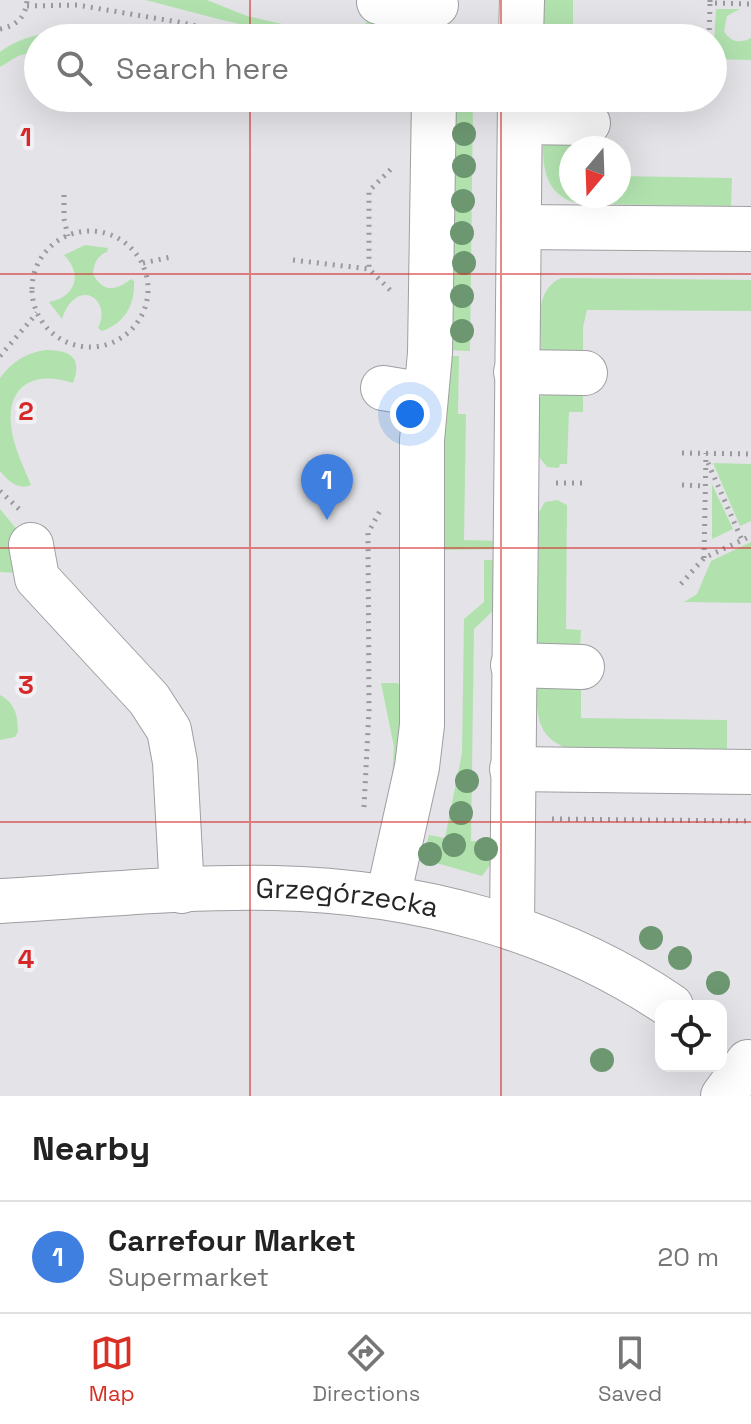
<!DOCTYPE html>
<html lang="en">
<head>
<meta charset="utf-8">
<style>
  :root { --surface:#fff; --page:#f6f6f6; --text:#222; --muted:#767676; --line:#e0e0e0; --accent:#d93025 }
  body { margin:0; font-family:"Space Grotesk",sans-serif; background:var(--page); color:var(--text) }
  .controls { position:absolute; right:24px; bottom:24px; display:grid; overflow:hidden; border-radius:16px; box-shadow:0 8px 32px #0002 }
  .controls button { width:72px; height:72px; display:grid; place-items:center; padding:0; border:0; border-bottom:2px solid var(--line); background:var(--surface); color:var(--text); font:40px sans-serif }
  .compass { position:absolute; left:559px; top:136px; width:72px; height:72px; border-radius:50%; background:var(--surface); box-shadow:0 8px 32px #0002; rotate:199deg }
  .you { position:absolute; left:410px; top:414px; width:28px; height:28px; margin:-20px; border:6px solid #fff; border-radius:50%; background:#1a73e8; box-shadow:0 0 0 12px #1a73e833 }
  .badge { display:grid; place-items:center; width:52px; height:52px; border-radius:50%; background:var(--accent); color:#fff; font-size:26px; font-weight:700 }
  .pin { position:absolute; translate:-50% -66px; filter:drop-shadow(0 2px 4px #0008) }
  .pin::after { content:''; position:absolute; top:42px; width:28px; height:24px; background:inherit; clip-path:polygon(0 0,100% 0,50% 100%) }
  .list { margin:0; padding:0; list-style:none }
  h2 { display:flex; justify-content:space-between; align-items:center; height:104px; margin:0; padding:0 32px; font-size:34px }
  h2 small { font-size:26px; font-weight:400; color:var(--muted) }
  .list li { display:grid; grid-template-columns:52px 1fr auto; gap:24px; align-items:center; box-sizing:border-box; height:112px; padding:0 32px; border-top:2px solid var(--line) }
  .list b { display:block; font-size:30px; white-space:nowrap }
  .list p { margin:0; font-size:26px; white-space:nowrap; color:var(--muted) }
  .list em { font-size:26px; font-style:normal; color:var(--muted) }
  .icon { flex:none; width:44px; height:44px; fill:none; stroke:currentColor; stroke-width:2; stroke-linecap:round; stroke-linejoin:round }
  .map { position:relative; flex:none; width:751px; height:1096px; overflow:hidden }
  .search { position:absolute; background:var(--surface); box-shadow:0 8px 32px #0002; left:24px; right:24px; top:24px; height:88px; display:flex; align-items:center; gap:20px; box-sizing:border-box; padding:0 28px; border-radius:44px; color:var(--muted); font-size:30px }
  .sheet { height:216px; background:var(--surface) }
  nav { display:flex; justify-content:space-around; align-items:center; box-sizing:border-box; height:112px; border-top:2px solid var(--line); background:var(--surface); font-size:22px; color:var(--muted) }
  nav a { display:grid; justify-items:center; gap:4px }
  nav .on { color:var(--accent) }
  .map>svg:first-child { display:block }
  .green { fill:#b1e2ae }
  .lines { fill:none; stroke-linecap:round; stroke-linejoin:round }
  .minor-casing { stroke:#9f9ea2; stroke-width:46 }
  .path { stroke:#9a999c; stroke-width:5; stroke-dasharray:2 6; stroke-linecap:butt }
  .minor { stroke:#fff; stroke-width:44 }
  .tree { fill:#6c9770 }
  .grid { fill:none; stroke:#d62828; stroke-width:2; stroke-opacity:0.55 }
  .labels { text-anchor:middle; stroke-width:8; stroke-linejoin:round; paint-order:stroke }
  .street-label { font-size:28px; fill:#262627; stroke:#f1f0f4 }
  .grid-label { font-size:26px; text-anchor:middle; font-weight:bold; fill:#d62828; stroke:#f1f0f4; stroke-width:8; stroke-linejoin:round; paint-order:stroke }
</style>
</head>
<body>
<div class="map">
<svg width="751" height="1096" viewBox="0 0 751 1096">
  <rect width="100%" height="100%" fill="#e4e3e7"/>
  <path class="green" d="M 145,0 L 207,0 L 247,16 L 308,30 L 342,33 L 362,28 L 372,15 L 384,20 C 378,27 374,32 365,36 C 326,52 191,11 145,0 Z
    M 544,0 L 573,0 L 573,38 L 544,38 Z
    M 716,9 L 740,9 L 727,16 L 724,31 C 730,42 740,44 751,38 L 751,60 L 713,59 Z
    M 116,29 L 190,38 L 38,38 L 38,50 L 18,56 L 0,67 L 0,52 C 31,28 78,30 116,29 Z
    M 448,98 L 473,98 L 470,351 L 445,350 Z
    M 547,142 L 585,143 L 585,148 L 571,148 L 571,196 L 619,196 L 619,176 L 732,178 L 731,206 L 580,204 C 549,197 543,175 543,146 Z
    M 85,245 L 108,248 L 107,252 C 97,256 94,263 93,274 C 103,293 116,291 131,279 L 134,281 C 135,305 125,323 102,331 L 98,328 C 113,298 76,276 62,319 L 49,302 C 76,297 83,274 64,255 Z
    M 561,278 L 751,280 L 751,311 L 587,310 L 583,327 L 583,355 L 541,352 C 541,326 533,291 561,278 Z
    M 45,350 C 70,350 83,357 73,383 C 38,371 7,382 11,425 C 13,446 23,465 31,485 C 19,491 7,480 0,471 L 0,378 C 12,362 25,353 45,350 Z
    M 445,356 L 459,356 L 458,414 L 466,414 L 464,540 L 501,541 L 501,549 L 438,550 Z
    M 548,391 L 583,392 L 583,412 L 569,412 L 567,464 L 560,464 L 559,468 L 547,467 L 540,458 L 539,451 L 540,397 Z
    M 713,463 L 751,464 L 751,521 L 740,526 Z
    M 712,484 L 733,529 L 712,539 Z
    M 557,500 L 567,505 L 566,629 L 581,630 L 580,649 L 537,645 L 539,512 L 545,502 Z
    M 0,509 L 19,532 L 17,573 L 0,572 Z
    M 751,542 L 751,603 L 684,602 L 697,594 L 711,561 Z
    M 484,560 L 500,560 L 500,604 L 474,629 L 471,841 L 497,842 L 493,861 L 482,876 L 422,859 L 429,835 L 445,838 L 462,753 L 464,619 L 484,602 Z
    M 381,683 L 398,683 L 400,688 L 406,691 L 395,780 L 392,779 L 394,747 Z
    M 581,685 L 581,718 L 727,720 L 727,750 L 567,748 C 538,738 536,715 537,688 Z
    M 0,695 C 15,703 18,715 18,732 L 15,737 L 0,740 Z"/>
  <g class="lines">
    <g class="minor-casing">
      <g id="minor">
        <path d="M 379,2 L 390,5 L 436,5"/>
        <path d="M 521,38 L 522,0"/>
        <path d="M 520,122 L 588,123"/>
        <path d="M 519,227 L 751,229"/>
        <path d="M 516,372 L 585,373"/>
        <path d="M 383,388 L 425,395"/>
        <path d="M 31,545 L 37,578 L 149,699 L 169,730 L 175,762 L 182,891"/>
        <path d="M 513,665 L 582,667"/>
        <path d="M 512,769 L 751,772"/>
        <path d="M 388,897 L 417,767 L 422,725 L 422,440 L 430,353 L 434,98"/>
        <path id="s1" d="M 0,901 C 90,896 184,886 274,888 C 413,891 555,927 671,1006"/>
        <path d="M 512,928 L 520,98"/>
        <path d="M 723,1096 L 748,1062"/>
      </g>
    </g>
    <path class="path" d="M 710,0 L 710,3 L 751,4
      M 27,6 L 77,5 L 178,22 L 253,38
      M 0,29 C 16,26 26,17 27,0
      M 709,38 L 710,3
      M 64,195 L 64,219 L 68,236
      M32 289a58 58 0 1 1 116 0a58 58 0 1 1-116 0Z
      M 293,260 L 369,269
      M 143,263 L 171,257
      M 390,290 L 369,269 L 369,191 L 391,169
      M 0,356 L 37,313
      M 682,453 L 751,454
      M 708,463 L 742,540
      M 556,483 L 584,483
      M 682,485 L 705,486
      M 0,491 L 19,509
      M 704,558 L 706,453
      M 681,584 L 704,558 L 751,536
      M 364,807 L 369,710 L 368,533 L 381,509
      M 552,819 L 751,821"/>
    <use href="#minor" class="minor"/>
  </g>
  <g class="tree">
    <circle cx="464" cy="134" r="12"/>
    <circle cx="464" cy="166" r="12"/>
    <circle cx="463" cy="201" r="12"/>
    <circle cx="462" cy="233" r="12"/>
    <circle cx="464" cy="263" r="12"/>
    <circle cx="462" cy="296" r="12"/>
    <circle cx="462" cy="331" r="12"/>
    <circle cx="467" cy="781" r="12"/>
    <circle cx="461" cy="813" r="12"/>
    <circle cx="454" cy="845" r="12"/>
    <circle cx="486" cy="849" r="12"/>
    <circle cx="430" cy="854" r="12"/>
    <circle cx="651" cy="938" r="12"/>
    <circle cx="680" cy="958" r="12"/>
    <circle cx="718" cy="983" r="12"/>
    <circle cx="602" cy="1060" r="12"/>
  </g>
  <path class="grid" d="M 250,0 L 250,38M 501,0 L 501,38M 250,98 L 250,1096M 501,98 L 501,1096M 0,274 L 751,274M 0,548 L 751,548M 0,822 L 751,822"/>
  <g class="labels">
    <g class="street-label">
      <text dy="10" stroke="none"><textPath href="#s1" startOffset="348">Grzegórzecka</textPath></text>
    </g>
  </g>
  <g class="grid-label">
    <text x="26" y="146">1</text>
    <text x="26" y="420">2</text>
    <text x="26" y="694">3</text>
    <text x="26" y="968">4</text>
  </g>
</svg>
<div class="controls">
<button><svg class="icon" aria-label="locate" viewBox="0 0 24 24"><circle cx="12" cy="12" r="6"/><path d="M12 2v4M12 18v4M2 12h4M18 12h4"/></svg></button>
</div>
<svg class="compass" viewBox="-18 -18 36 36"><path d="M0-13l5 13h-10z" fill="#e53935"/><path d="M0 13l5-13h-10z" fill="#767676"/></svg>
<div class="you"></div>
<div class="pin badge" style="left:327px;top:520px;background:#3f7fe0">1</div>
<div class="search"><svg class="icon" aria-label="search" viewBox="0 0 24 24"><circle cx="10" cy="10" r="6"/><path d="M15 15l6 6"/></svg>Search here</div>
</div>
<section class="sheet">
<h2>Nearby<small></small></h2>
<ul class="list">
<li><span class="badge" style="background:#3f7fe0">1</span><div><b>Carrefour Market</b><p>Supermarket</p></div><em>20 m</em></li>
</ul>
</section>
<nav>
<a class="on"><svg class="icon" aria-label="map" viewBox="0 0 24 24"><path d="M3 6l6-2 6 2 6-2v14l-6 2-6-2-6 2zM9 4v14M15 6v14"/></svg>Map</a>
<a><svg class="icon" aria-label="directions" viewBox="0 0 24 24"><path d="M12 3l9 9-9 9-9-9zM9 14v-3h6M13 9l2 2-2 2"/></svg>Directions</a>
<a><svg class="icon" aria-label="saved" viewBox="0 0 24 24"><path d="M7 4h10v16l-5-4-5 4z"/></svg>Saved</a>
</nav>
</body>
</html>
